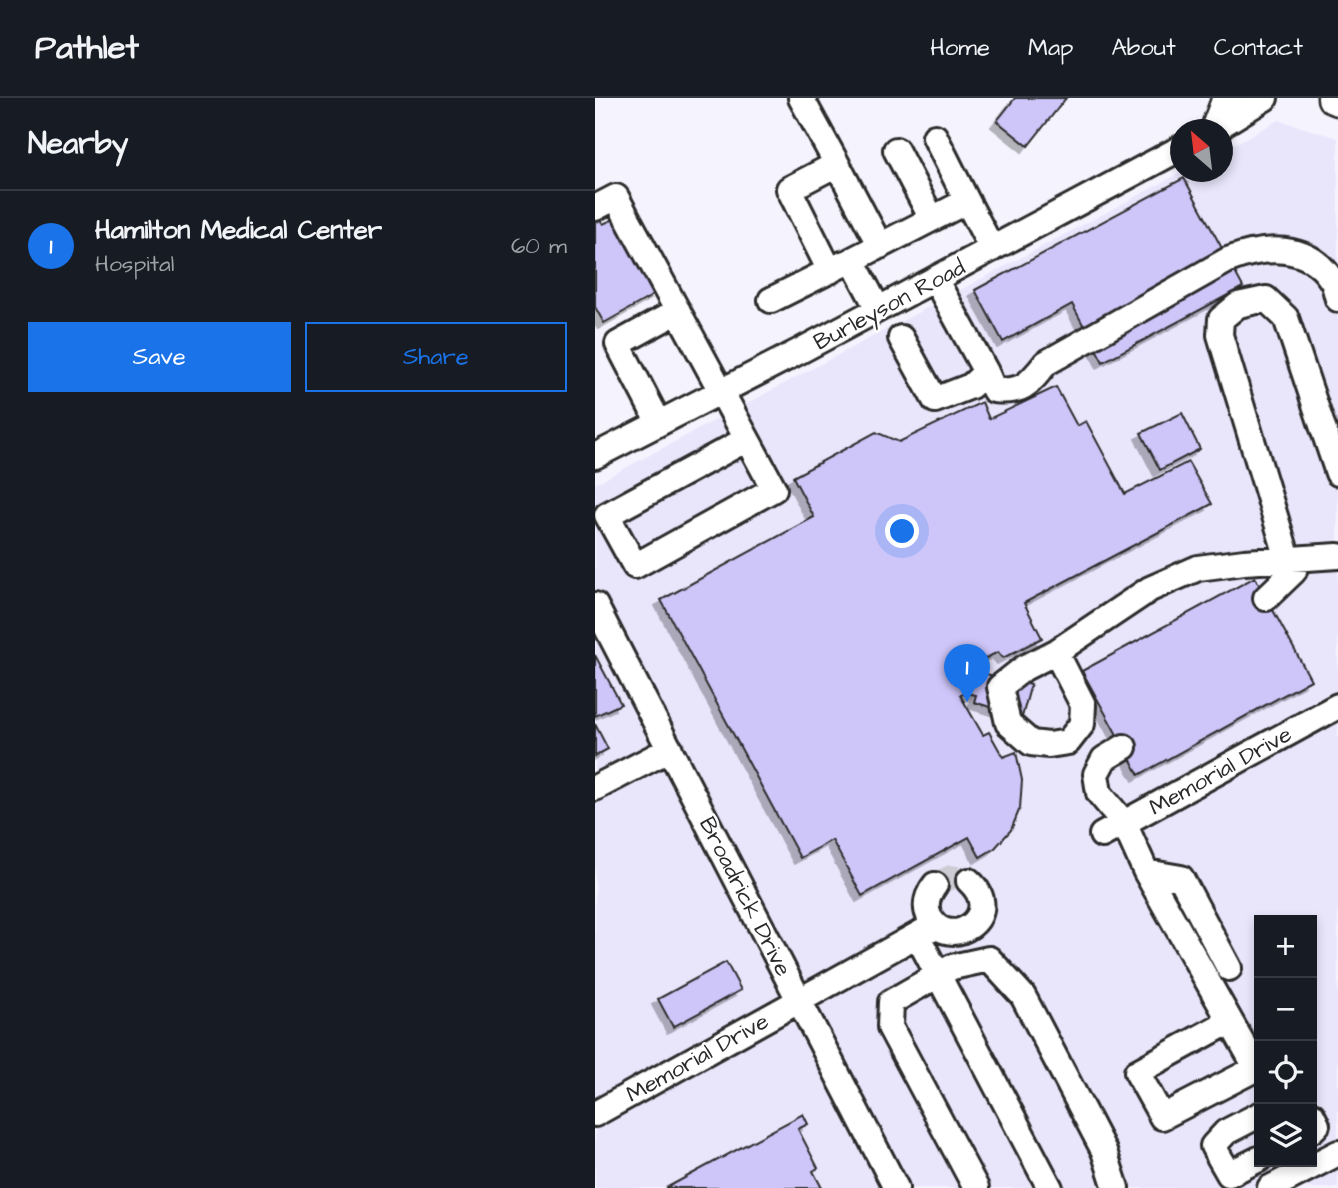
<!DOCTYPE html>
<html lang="en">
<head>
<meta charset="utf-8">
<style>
  :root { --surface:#171b24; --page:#20242c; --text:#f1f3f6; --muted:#9ea1a6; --line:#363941; --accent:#1a73e8 }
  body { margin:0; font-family:"Architects Daughter",sans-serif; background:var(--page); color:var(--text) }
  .controls { position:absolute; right:21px; bottom:21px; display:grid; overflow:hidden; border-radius:0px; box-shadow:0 4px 10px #0003 }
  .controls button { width:63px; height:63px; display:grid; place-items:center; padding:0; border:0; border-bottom:2px solid var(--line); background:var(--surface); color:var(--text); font:35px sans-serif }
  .compass { position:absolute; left:575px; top:21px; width:63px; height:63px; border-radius:50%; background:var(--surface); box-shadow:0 4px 10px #0003; rotate:332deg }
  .you { position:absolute; left:308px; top:434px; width:24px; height:24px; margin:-18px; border:5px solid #fff; border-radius:50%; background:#1a73e8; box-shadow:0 0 0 10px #1a73e833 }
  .badge { display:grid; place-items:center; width:46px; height:46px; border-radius:50%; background:var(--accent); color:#fff; font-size:23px; font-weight:700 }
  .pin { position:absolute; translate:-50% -58px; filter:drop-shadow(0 2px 4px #0008) }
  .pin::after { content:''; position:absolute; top:37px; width:24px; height:21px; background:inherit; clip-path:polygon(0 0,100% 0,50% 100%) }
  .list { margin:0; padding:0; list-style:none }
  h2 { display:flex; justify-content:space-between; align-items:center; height:91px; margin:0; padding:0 28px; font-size:30px }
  h2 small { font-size:23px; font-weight:400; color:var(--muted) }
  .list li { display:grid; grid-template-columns:46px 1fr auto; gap:21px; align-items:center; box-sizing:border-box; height:112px; padding:0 28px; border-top:2px solid var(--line) }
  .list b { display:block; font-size:26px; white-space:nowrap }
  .list p { margin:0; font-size:23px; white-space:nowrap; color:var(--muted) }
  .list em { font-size:23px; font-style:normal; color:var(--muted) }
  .actions { display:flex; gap:14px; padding:21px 28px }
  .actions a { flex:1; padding:16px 0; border:2px solid var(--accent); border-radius:0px; text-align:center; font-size:24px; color:var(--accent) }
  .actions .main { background:var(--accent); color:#fff }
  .icon { flex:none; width:38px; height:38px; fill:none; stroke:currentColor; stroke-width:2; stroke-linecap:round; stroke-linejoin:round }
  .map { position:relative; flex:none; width:743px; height:1090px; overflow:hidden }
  header { display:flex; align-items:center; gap:42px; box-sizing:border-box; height:98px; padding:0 35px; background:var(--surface); border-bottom:2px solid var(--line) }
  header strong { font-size:33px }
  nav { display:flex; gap:38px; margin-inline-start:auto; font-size:24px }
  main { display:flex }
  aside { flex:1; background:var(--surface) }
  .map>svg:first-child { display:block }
  .built { fill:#e9e6fc; fill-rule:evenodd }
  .building { fill:#cec6f9; stroke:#2b2b2b; stroke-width:2; filter:url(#shadow) }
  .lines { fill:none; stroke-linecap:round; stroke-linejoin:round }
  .minor-tunnel { stroke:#cdccd4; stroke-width:24; stroke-dasharray:24 12; stroke-linecap:butt }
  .minor-casing { stroke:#2b2b2b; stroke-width:30 }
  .major-casing { stroke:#2b2b2b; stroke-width:35 }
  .minor { stroke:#fff; stroke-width:24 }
  .major { stroke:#fff; stroke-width:30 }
  .labels { text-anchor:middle; stroke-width:5; stroke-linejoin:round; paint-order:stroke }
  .street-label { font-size:23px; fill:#2b2b2b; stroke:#fff }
</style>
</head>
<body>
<header>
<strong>Pathlet</strong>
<nav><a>Home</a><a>Map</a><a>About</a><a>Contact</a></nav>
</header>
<main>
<aside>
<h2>Nearby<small></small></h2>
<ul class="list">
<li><span class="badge">1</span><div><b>Hamilton Medical Center</b><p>Hospital</p></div><em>60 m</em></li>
</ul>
<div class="actions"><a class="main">Save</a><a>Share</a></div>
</aside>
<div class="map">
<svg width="743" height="1090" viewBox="0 0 743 1090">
  <defs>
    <filter id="shadow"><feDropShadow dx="-6" dy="6" stdDeviation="0" flood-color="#0004"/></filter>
  </defs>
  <rect width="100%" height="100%" fill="#f5f4fe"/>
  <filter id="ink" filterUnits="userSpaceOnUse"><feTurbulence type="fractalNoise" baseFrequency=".0143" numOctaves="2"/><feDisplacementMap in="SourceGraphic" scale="14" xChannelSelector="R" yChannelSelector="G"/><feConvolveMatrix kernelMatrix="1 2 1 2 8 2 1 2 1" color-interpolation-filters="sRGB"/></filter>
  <g filter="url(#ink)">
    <path class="built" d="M 684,22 L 743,40 L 743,1090 L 0,1090 L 0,386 L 587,74 L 628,74 L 628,52 ZM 664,822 L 717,822 L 717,1064 L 664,1064 Z"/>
    <path class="building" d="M 420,0 L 471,0 L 433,48 L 402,23 Z
      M 589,80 L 648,189 L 508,264 L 477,206 L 408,244 L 380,192 Z
      M 4,119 L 8,126 L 19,121 L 62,195 L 9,225 L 0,209 L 0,121 Z
      M 461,289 L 482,328 L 491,323 L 530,396 L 593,364 L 617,406 L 429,505 L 447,540 L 408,560 L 403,554 L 369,571 L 374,581 L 383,584 L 386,575 L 436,586 L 427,619 L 379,604 L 381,597 L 371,595 L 365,597 L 388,637 L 394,634 L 408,659 L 421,654 L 427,682 L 425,710 L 416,732 L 400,750 L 385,759 L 374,739 L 267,798 L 237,742 L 205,760 L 66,502 L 219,419 L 198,379 L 281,334 L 304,344 L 387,304 L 394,321 Z
      M 587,315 L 605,351 L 565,372 L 546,335 Z
      M 660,479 L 716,582 L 544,677 L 487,573 Z
      M 0,557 L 26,606 L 0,618 Z
      M 0,626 L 13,651 L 0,658 Z
      M 131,864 L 146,892 L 78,929 L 63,901 Z
      M 208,1016 L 213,1026 L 203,1031 L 223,1070 L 218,1073 L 227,1090 L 71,1090 Z"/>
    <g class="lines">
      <path class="minor-tunnel" d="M 340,787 L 356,779 L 374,783"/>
      <g class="minor-casing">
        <path id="minor" d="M 206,0 L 242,66
          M 618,32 L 670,0
          M 340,39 L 372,103
          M 301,52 L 337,121
          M 0,110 L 21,99 L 179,391 L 40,468 L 12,417 L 152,341
          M 235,173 L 194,91 L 242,66 L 285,148
          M 176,202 L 250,165
          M 283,211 L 257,162 L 372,103 L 397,151
          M 306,240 L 340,302 L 376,288 L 391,274 L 340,181
          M 391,274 L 399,292 C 428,295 434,286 451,265 L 633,162 C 668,148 713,145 736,181 C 740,186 741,195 743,201
          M 64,325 L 23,246 L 83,213
          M 0,358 L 203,254 L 586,50
          M 671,500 L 699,473 L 693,461 L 625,237 L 626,221 L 643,207 L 671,201 L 691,220 L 743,375
          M 0,507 L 301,1090
          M 461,554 L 488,607 L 487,626 L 473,644 L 454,647 L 436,645 L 413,625 L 405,589 L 429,570 L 461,554 L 555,491 L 603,470 L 649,464 L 743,458
          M 529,649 L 509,661 L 501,676 L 504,695 L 529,725 L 551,774 L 661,969
          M 0,690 L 75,651
          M 507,737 L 743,608
          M 551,774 L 586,780 L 634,870
          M 340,787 C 333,796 329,807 334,818 C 353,856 412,818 374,783
          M 322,837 L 455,1090
          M 635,923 L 542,974 L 567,1019 L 664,969
          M 0,1016 L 340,827
          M 664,1017 L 631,1034 L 618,1048 L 634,1076 L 664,1061
          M 717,1017 L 722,1027 L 717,1032
          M 381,1090 L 295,929 L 296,904 L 357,869 L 394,861 L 428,898 L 509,1053 L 521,1090
          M 675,1090 L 743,1055"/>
      </g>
      <g class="major-casing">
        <path id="major" d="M 738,0 L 743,2
          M 622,29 L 633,0"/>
      </g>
      <use href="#minor" class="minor"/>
      <use href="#major" class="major"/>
    </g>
  </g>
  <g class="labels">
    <g class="street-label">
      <text transform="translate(294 206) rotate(-28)" y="8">Burleyson Road</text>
      <text transform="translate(625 672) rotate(-29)" y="8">Memorial Drive</text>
      <text transform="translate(151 798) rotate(63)" y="8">Broadrick Drive</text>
      <text transform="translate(102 959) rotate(-29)" y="8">Memorial Drive</text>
    </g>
  </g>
</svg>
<div class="controls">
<button>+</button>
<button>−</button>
<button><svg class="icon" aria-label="locate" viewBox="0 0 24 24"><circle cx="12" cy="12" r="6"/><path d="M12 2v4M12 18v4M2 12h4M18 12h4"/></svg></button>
<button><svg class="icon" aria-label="layers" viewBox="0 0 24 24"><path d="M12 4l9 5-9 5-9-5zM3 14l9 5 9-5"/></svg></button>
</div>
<svg class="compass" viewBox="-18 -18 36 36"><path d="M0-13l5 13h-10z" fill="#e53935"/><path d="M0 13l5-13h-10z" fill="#9ea1a6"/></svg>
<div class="you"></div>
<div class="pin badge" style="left:372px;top:604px">1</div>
</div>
</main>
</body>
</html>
